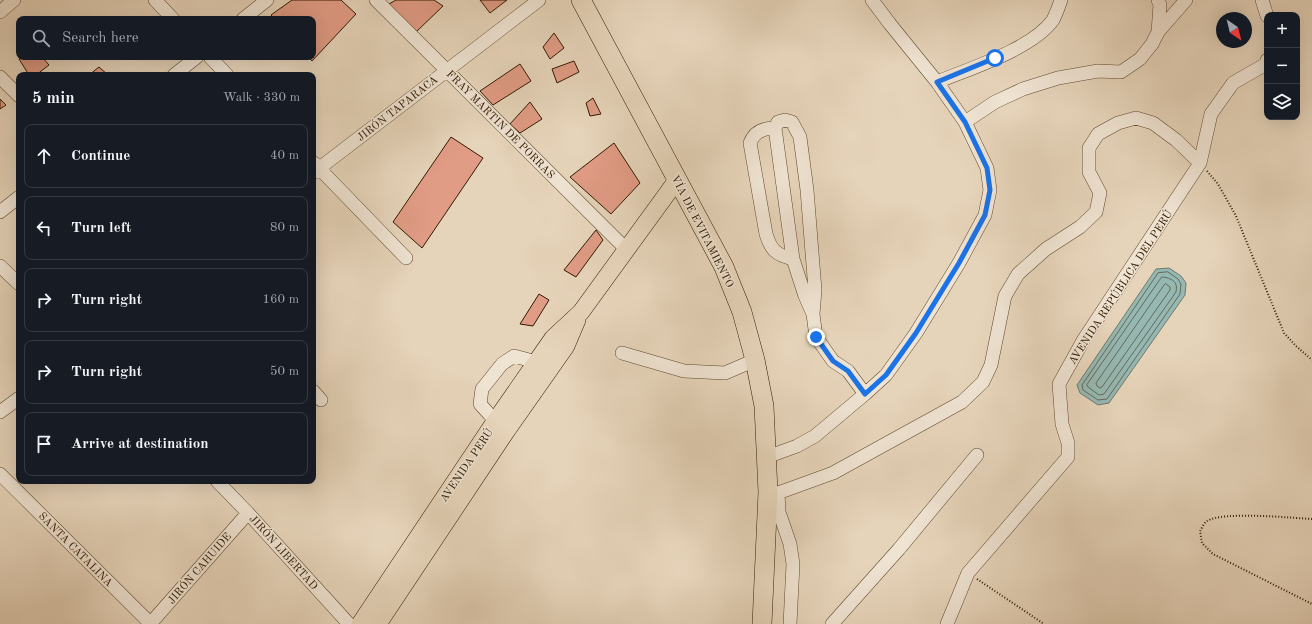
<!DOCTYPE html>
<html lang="en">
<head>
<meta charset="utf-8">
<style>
  :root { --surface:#171b24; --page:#20242c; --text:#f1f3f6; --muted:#9ea1a6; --line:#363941 }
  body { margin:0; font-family:"Old Standard TT",serif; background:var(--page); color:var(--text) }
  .controls { position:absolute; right:12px; top:12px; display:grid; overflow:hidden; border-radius:8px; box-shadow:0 4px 16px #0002 }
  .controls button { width:36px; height:36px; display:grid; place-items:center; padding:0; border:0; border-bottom:1px solid var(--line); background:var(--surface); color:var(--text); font:20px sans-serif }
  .compass { position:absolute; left:1216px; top:12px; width:36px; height:36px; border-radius:50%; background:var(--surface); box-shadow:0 4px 16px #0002; rotate:145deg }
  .stop { position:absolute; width:12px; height:12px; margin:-9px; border:3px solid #1a73e8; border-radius:50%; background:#fff }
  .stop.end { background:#1a73e8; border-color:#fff; box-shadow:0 1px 4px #0008 }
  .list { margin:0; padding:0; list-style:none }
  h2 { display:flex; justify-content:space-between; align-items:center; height:52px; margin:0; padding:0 16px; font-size:17px }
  h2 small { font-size:13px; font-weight:400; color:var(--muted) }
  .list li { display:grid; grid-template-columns:26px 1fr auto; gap:12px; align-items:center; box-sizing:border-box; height:64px; margin:0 8px 8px; padding:0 8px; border:1px solid var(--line); border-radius:8px }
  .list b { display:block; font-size:15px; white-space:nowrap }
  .list em { font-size:13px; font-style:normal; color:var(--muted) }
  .icon { flex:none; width:22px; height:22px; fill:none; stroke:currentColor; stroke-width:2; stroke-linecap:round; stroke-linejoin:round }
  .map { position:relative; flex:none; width:1312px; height:624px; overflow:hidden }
  .search { position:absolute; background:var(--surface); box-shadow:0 4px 16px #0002; left:16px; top:16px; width:300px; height:44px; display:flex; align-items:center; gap:10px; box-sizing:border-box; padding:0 14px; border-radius:8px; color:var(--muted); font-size:15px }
  .panel { position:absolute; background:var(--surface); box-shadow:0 4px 16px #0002; left:16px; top:72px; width:300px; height:412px; border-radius:8px }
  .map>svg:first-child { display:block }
  .water { fill:#96b8b3; stroke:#6e796b }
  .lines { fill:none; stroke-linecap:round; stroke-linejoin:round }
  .shore { stroke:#64695a; stroke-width:1 }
  .building { fill:#e19c85; stroke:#321a00 }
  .minor-casing { stroke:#5f482e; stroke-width:14 }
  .major-casing { stroke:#321a00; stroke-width:18 }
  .highway-casing { stroke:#321a00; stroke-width:20 }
  .path { stroke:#321a00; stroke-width:2; stroke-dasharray:1 2; stroke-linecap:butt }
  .minor { stroke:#efe3d2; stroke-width:13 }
  .major { stroke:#e6d4ba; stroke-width:17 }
  .highway { stroke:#e6d4ba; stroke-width:19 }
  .route { stroke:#1a73e8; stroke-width:5 }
  .labels { text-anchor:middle; stroke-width:3; stroke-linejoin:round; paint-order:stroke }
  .street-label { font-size:11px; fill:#321a00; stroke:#efe3d2 }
</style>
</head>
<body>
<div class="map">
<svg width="1312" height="624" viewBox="0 0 1312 624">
  <rect width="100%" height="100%" fill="#e6d4ba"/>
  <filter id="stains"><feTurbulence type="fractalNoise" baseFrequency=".005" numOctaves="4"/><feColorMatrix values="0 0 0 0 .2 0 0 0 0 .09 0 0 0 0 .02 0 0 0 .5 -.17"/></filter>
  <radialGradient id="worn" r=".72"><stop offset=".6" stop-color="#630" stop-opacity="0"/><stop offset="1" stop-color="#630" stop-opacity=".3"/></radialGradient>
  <path class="water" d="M 1169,268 L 1181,276 L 1186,283 L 1185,295 L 1109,403 L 1098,405 L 1080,393 L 1077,385 L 1156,269 Z"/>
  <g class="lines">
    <path class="shore" d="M 1168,272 L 1178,279 L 1181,284 L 1180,294 L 1107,399 L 1098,400 L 1083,390 L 1082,385 L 1158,273 Z
      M 1162,277 C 1167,277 1175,280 1176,285 C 1177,287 1176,291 1176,292 L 1104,394 L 1099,395 L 1088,387 L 1087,385 Z
      M 1166,284 L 1170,287 L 1170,290 L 1102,387 L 1100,388 L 1097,386 L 1096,383 L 1164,285 Z"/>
  </g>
  <path class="building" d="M 292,0 L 341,0 L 356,14 L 312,61 L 308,57 L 313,57 L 313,19 L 275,19 L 271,15 Z
    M 396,0 L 434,0 L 443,6 L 414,34 L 389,4 Z
    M 480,0 L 507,0 L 490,13 Z
    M 554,33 L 564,48 L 550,59 L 543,47 Z
    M 22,57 L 42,57 L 49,65 L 36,75 L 29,75 L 19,59 Z
    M 574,61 L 579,72 L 557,83 L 552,69 Z
    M 520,64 L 531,81 L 493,105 L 480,91 Z
    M 99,67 L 108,75 L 89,75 Z
    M 593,98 L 601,114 L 590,116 L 586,103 Z
    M 0,99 L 6,105 L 0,109 Z
    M 530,102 L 542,119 L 520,133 L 510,124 Z
    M 451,137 L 483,158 L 422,248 L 393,222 Z
    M 614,143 L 640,183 L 611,214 L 570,177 Z
    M 596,230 L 603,240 L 576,277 L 564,270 Z
    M 539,294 L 549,300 L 533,326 L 520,324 Z"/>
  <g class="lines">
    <g class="minor-casing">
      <path id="minor" d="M 155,0 L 173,19
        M 376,0 L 626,249
        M 1262,0 L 1267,16
        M 0,12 L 14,0
        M 243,19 L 267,0
        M 1158,32 L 1186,0
        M 210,57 L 227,75
        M 174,75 L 197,57
        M 0,77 L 19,96
        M 937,82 C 971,68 1032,49 1053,20 C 1056,14 1059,6 1061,0
        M 965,122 L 995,102 L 1023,89 L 1058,78 L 1098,71 L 1121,72 L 1140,59 L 1152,44 L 1158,32 L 1160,5 L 1158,0
        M 775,128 C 763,128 754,132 750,143 L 766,234 C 771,250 776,255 793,259
        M 314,163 L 406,258
        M 313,173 L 539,0
        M 0,212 L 19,197
        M 0,266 L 19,284
        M 813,314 L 805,296 L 793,259 L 775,128 L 778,122 L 785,120 L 792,122 L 800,137 L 807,190 L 815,290 L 813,314 L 816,337 L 833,361 L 848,371 L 865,394
        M 622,353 L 684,371 L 725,373 L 755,360
        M 313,391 L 321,400
        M 0,412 L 19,398
        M 503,426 L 489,414 L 480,404 L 482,389 L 502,364 L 514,356 L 529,360 L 542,370
        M 767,457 L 797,446 L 815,436 L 865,394 L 886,375 L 916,333 L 959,263 L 985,215 L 990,190 L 987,168 L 965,122 L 937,82 L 890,24 L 872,0
        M 0,474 L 151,624
        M 217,481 L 248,513 L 349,624
        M 768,492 L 778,493 L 833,473 L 962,402 L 983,382 L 991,365 L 1005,296 L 1018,274 L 1046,249 L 1080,227 L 1096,212 L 1100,193 L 1089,172 L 1089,148 L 1098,134 L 1118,123 L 1136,118 L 1153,123 L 1176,140 L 1200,163
        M 778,493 L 779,512 L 790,544 L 793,564 L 790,624
        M 150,624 L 248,513
        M 832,624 L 899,549 L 977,455
        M 947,624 L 968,573 L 1068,457 L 1068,443 L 1062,424 L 1059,384 L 1084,339 L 1200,163 L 1211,114 L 1233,83 L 1266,64 L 1267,60"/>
    </g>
    <g class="major-casing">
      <path id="major" d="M 360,624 L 496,420 L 553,338 L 581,312 L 677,180
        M 378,624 L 507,430 L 566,346 L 577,320"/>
    </g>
    <g class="highway-casing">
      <path id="highway" d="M 581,0 L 724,267 L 742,312 L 755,360 L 764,406 L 768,492 L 762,624"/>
    </g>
    <path class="path" d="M 1207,171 L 1218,184 L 1236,216 L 1284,333 L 1296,346 L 1312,360
      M 1312,519 C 1292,518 1222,511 1207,521 C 1204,523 1202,528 1200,531 L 1202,543 L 1213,554 L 1312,604
      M 977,579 L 1044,624"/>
    <use href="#minor" class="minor"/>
    <use href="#major" class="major"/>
    <use href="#highway" class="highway"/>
  </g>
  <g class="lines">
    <path class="route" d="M 816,337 L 833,361 L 848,371 L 865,394 L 886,375 L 916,333 L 959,263 L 985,215 L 990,190 L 987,168 L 965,122 L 937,82 L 995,58"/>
  </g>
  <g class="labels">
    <g class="street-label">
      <text transform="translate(397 108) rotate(-38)" y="4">JIRÓN TAPARACÁ</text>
      <text transform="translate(501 124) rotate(45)" y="4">FRAY MARTIN DE PORRAS</text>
      <text transform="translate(703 231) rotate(63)" y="4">VÍA DE EVITAMIENTO</text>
      <text transform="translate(1120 287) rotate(-57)" y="4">AVENIDA REPÚBLICA DEL PERÚ</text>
      <text transform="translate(466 465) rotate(-56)" y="4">AVENIDA PERÚ</text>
      <text transform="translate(76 549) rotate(45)" y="4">SANTA CATALINA</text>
      <text transform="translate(284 552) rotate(48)" y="4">JIRÓN LIBERTAD</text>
      <text transform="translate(199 568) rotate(-49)" y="4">JIRÓN CAHUIDE</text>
    </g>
  </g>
  <rect width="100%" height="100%" filter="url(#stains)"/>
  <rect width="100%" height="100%" fill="url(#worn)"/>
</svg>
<div class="controls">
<button>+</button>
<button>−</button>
<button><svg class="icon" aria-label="layers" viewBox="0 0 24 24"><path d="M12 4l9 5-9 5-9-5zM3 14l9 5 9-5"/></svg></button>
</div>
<svg class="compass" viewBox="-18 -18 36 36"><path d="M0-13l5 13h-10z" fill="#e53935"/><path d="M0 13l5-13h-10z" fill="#9ea1a6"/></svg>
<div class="stop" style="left:995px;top:58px"></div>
<div class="stop end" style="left:816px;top:337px"></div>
<div class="search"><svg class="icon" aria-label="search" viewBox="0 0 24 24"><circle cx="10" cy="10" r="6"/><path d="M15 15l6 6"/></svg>Search here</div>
<section class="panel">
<h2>5 min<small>Walk · 330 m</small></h2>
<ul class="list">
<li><svg class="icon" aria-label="ahead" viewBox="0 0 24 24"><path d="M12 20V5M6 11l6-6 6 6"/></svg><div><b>Continue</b></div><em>40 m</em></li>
<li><svg class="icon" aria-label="left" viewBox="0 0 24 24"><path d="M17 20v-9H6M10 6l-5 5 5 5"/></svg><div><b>Turn left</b></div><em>80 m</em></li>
<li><svg class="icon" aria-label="right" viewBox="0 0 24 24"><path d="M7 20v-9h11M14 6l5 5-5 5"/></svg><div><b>Turn right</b></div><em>160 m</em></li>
<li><svg class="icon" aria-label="right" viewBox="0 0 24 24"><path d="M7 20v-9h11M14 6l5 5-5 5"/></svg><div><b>Turn right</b></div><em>50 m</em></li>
<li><svg class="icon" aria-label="arrive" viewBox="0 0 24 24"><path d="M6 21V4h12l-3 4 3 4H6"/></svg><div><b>Arrive at destination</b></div></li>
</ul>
</section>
</div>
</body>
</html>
